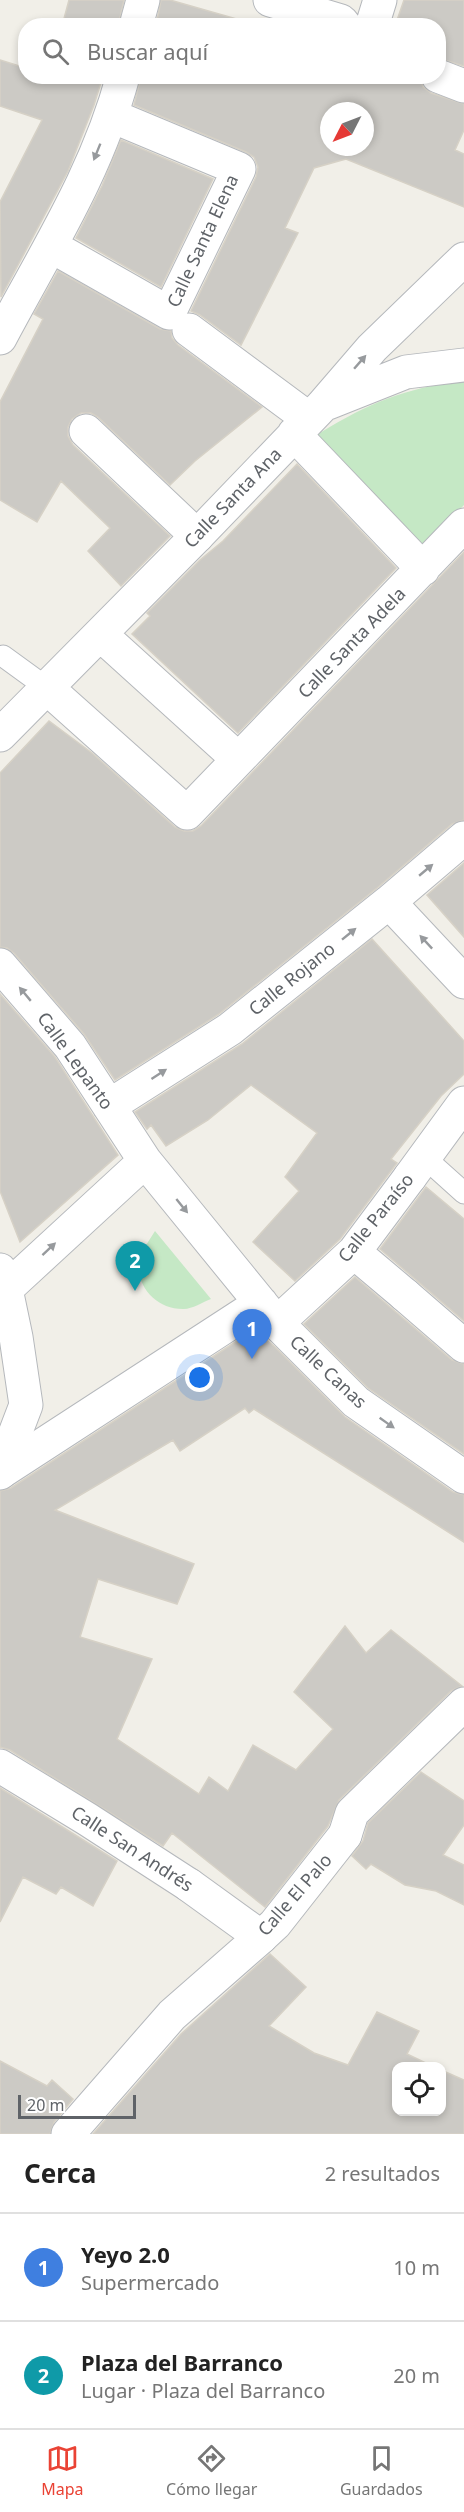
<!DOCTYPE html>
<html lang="es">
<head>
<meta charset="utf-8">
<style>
  :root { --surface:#fff; --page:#f6f6f6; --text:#222; --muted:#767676; --line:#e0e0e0; --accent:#ea4335 }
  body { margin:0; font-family:"Noto Sans",sans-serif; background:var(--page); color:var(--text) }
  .controls { position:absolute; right:18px; bottom:18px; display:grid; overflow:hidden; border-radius:12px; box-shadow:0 3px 9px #0003 }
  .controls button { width:54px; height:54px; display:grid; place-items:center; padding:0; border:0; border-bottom:2px solid var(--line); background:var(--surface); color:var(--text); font:30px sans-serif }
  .compass { position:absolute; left:320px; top:102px; width:54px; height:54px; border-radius:50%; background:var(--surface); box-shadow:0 3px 9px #0003; rotate:228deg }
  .scale { position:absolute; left:18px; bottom:15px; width:118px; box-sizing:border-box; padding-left:6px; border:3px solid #5f6368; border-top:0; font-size:16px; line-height:21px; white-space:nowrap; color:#5f6368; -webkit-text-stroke:4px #fff; paint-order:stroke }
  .you { position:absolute; left:200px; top:1378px; width:21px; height:21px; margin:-15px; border:4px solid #fff; border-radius:50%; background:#1a73e8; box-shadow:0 0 0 9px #1a73e833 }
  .badge { display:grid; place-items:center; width:39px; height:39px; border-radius:50%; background:var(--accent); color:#fff; font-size:20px; font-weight:700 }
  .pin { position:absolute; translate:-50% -50px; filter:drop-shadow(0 2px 3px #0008) }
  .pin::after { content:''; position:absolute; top:32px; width:21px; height:18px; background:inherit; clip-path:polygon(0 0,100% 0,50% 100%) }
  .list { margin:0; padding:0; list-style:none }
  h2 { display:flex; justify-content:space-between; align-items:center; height:78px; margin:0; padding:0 24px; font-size:26px }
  h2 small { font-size:20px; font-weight:400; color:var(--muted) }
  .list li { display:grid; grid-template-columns:39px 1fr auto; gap:18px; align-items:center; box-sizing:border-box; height:108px; padding:0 24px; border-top:2px solid var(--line) }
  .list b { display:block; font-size:22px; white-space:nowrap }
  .list p { margin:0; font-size:20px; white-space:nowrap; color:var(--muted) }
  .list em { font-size:20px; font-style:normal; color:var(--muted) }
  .icon { flex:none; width:33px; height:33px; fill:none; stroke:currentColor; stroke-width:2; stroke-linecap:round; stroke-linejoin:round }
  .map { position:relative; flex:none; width:464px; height:2134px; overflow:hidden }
  .search { position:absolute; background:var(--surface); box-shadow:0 3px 9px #0003; left:18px; right:18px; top:18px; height:66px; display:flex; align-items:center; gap:15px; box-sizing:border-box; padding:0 21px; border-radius:24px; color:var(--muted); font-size:22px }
  .sheet { height:294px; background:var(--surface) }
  nav { display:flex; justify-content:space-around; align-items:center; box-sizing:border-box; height:84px; border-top:2px solid var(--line); background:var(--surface); font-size:16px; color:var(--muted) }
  nav a { display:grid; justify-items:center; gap:3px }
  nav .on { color:var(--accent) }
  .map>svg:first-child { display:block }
  .green { fill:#c5e8c5 }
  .building { fill:#cccac5; stroke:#d6d1c6; stroke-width:1.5; fill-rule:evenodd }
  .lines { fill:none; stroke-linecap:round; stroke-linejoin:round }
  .service-casing { stroke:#b5b8bc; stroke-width:23 }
  .pedestrian-casing { stroke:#b5b8bc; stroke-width:35 }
  .minor-casing { stroke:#b5b8bc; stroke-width:35 }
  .service { stroke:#fff; stroke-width:21 }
  .pedestrian { stroke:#fff; stroke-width:33 }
  .minor { stroke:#fff; stroke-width:33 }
  .oneway { fill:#979a9d }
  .labels { text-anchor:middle; stroke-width:4.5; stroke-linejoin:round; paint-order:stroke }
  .street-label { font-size:18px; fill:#5f6368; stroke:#fff }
</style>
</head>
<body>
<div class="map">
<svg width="464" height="2134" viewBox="0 0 464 2134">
  <rect width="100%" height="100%" fill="#f1efe8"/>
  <path class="green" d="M 453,382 L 464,382 L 464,505 L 420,550 L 312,438 C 361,407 396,391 453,382 Z
    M 155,1231 L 211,1299 C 203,1302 192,1309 184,1309 C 154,1310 129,1280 143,1251 C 146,1244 151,1238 155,1231 Z"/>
  <path class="building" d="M 69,0 L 124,0 L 118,26 L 62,26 Z
    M 161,0 L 170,0 L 261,26 L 156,26 Z
    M 404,0 L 464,0 L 464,66 L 438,58 L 438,26 L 395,26 Z
    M 0,60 L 26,68 L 26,76 L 103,76 L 94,105 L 68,171 L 1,297 L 0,202 L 42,120 L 0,106 Z
    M 141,76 L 420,76 L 423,87 L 431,93 L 464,104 L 464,130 L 455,150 L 464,154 L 464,207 L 346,159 L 314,168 L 285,228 L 298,233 L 241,345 L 200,315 L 191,311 L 256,177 L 258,167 L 254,157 L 246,152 L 134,105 ZM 329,111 L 365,111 L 365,147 L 329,147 Z
    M 121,140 L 213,179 L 161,287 L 76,238 L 102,186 Z
    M 58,271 L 160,329 L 171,331 L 172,338 L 178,345 L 262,407 L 195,461 L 170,485 L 98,417 L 91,413 L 81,413 L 72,419 L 68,427 L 68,436 L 73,445 L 170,536 L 121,586 L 88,551 L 110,528 L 61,481 L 37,522 L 0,500 L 0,402 L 43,319 L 34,314 Z
    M 297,464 L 396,568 L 238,733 L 132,634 L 150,616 L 147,613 L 200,560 L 223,541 Z
    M 464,552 L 464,820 L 452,824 L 377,888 L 219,1014 L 115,1080 L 84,1034 L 14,953 L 7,948 L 0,947 L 0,773 L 49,721 L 92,753 L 175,827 L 184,831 L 193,831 L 201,826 Z
    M 464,863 L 464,937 L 427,895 Z
    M 372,939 L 464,1041 L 464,1074 L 441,1096 L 391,1159 L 397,1163 L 340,1239 L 295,1281 L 253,1242 L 299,1191 L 285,1177 L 317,1133 L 251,1085 L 208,1120 L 166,1146 L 151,1125 L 147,1129 L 135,1112 L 242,1044 Z
    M 0,994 L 55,1057 L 118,1155 L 20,1242 L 0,1191 Z
    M 426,1187 L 464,1219 L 464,1321 L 380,1249 Z
    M 355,1277 L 452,1360 L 464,1364 L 464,1454 L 368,1388 L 304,1324 Z
    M 254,1330 L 275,1347 L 345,1417 L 453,1492 L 464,1495 L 464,1542 L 254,1409 L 249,1413 L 245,1408 L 180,1451 L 173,1440 L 55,1510 L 194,1564 L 177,1604 L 98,1579 L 80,1637 L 152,1659 L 117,1739 L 199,1794 L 209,1777 L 228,1791 L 253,1745 L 296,1770 L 333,1729 L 294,1692 L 345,1626 L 366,1653 L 391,1630 L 462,1686 L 451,1691 L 339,1800 L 328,1826 L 265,1907 L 172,1833 L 163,1846 L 10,1750 L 0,1747 L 0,1491 L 11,1488 Z
    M 421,1772 L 464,1801 L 464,1825 L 443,1855 L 464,1865 L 464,1905 L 436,1891 L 405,1885 L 371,1864 L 366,1869 L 352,1856 L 363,1841 L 368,1823 Z
    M 0,1788 L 117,1861 L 93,1906 L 61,1887 L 56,1894 L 23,1877 L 0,1922 Z
    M 270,1954 L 306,1987 L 269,2026 L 314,2053 L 348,2065 L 377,2012 L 419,2031 L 407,2054 L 434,2067 L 396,2067 L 396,2112 L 441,2112 L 441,2070 L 464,2080 L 464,2134 L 93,2134 L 181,2034 Z
    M 0,2061 L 47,2086 L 52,2080 L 73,2099 L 54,2122 L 50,2134 L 0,2134 Z"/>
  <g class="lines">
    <g class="service-casing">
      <path id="service" d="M 3,656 L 47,688
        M 424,1157 L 464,1193"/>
    </g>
    <g class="pedestrian-casing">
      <path id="pedestrian" d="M 189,330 L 309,419
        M 86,431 L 197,536
        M 354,1252 L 405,1295
        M 277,1323 L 354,1252 L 410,1177
        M 0,1473 L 26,1405 L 16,1337 L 6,1289
        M 0,1766 L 87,1819 L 189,1885
        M 261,1937 L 275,1924 L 345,1835"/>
    </g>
    <g class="minor-casing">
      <path id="minor" d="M 270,0 L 341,21 L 345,26
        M 136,26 L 143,0
        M 372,26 L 380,0
        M 438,76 L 464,86
        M 51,246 L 169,313 L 239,169 L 112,116
        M 0,338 C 46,251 97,173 123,76
        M 328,403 L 406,372 L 464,365
        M 294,434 L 423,569
        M 100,634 L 238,759
        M 47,688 L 187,813 L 464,525
        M 0,735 L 197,536 L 322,406 L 372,348 L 464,259
        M 389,902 L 464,982
        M 0,965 L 70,1046 L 145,1161 L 277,1323 L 356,1402 L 464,1477
        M 109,1106 L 230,1029 L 389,902 L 464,838
        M 410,1177 L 464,1103
        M 0,1270 L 6,1289 L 145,1161
        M 405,1295 L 464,1346
        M 1,1472 L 261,1303
        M 345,1835 L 352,1813 L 464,1704
        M 68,2134 L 172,2015 L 261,1937 L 189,1885"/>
    </g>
    <use href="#service" class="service"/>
    <use href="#pedestrian" class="pedestrian"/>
    <use href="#minor" class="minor"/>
  </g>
  <defs><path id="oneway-solid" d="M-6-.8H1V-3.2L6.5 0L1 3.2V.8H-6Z" transform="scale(1.5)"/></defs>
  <g class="oneway">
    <use href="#oneway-solid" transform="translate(97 152) rotate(112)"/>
    <use href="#oneway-solid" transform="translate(360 362) rotate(-49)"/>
    <use href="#oneway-solid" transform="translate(426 870) rotate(-40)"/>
    <use href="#oneway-solid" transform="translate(349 934) rotate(-39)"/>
    <use href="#oneway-solid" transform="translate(426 942) rotate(-133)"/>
    <use href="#oneway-solid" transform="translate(25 994) rotate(-130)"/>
    <use href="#oneway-solid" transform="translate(159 1074) rotate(-33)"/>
    <use href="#oneway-solid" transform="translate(182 1206) rotate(51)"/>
    <use href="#oneway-solid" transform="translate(49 1249) rotate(-43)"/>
    <use href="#oneway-solid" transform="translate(387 1423) rotate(35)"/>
  </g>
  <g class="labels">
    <g class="street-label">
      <text transform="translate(203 241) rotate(-65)" y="6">Calle Santa Elena</text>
      <text transform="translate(233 498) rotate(-46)" y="6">Calle Santa Ana</text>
      <text transform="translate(352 643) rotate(-46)" y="6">Calle Santa Adela</text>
      <text transform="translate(292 979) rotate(-39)" y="6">Calle Rojano</text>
      <text transform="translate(75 1061) rotate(54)" y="6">Calle Lepanto</text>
      <text transform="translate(376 1218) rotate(-51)" y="6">Calle Paraíso</text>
      <text transform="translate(328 1372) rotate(43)" y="6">Calle Canas</text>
      <text transform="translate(132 1849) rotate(33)" y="6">Calle San Andrés</text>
      <text transform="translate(295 1895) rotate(-49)" y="6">Calle El Palo</text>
    </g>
  </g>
</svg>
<div class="controls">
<button><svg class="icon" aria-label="locate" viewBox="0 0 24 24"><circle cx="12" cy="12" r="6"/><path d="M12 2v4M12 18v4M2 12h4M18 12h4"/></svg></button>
</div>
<svg class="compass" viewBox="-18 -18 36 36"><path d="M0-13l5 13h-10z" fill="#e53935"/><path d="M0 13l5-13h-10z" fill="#767676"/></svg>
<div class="scale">20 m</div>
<div class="you"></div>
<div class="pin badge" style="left:252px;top:1359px;background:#3f7fe0">1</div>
<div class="pin badge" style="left:135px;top:1291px;background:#0f9aa8">2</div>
<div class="search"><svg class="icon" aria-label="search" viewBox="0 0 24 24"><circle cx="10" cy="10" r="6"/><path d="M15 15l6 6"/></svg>Buscar aquí</div>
</div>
<section class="sheet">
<h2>Cerca<small>2 resultados</small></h2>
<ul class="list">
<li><span class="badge" style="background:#3f7fe0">1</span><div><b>Yeyo 2.0</b><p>Supermercado</p></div><em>10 m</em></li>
<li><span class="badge" style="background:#0f9aa8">2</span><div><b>Plaza del Barranco</b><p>Lugar · Plaza del Barranco</p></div><em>20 m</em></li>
</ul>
</section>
<nav>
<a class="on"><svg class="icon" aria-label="map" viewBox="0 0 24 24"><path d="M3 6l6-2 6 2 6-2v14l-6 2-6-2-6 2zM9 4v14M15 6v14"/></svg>Mapa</a>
<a><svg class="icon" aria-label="directions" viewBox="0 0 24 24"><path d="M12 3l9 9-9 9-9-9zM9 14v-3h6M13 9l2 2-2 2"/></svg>Cómo llegar</a>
<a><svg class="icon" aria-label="saved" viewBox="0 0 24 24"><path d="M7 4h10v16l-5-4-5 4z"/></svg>Guardados</a>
</nav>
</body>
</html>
